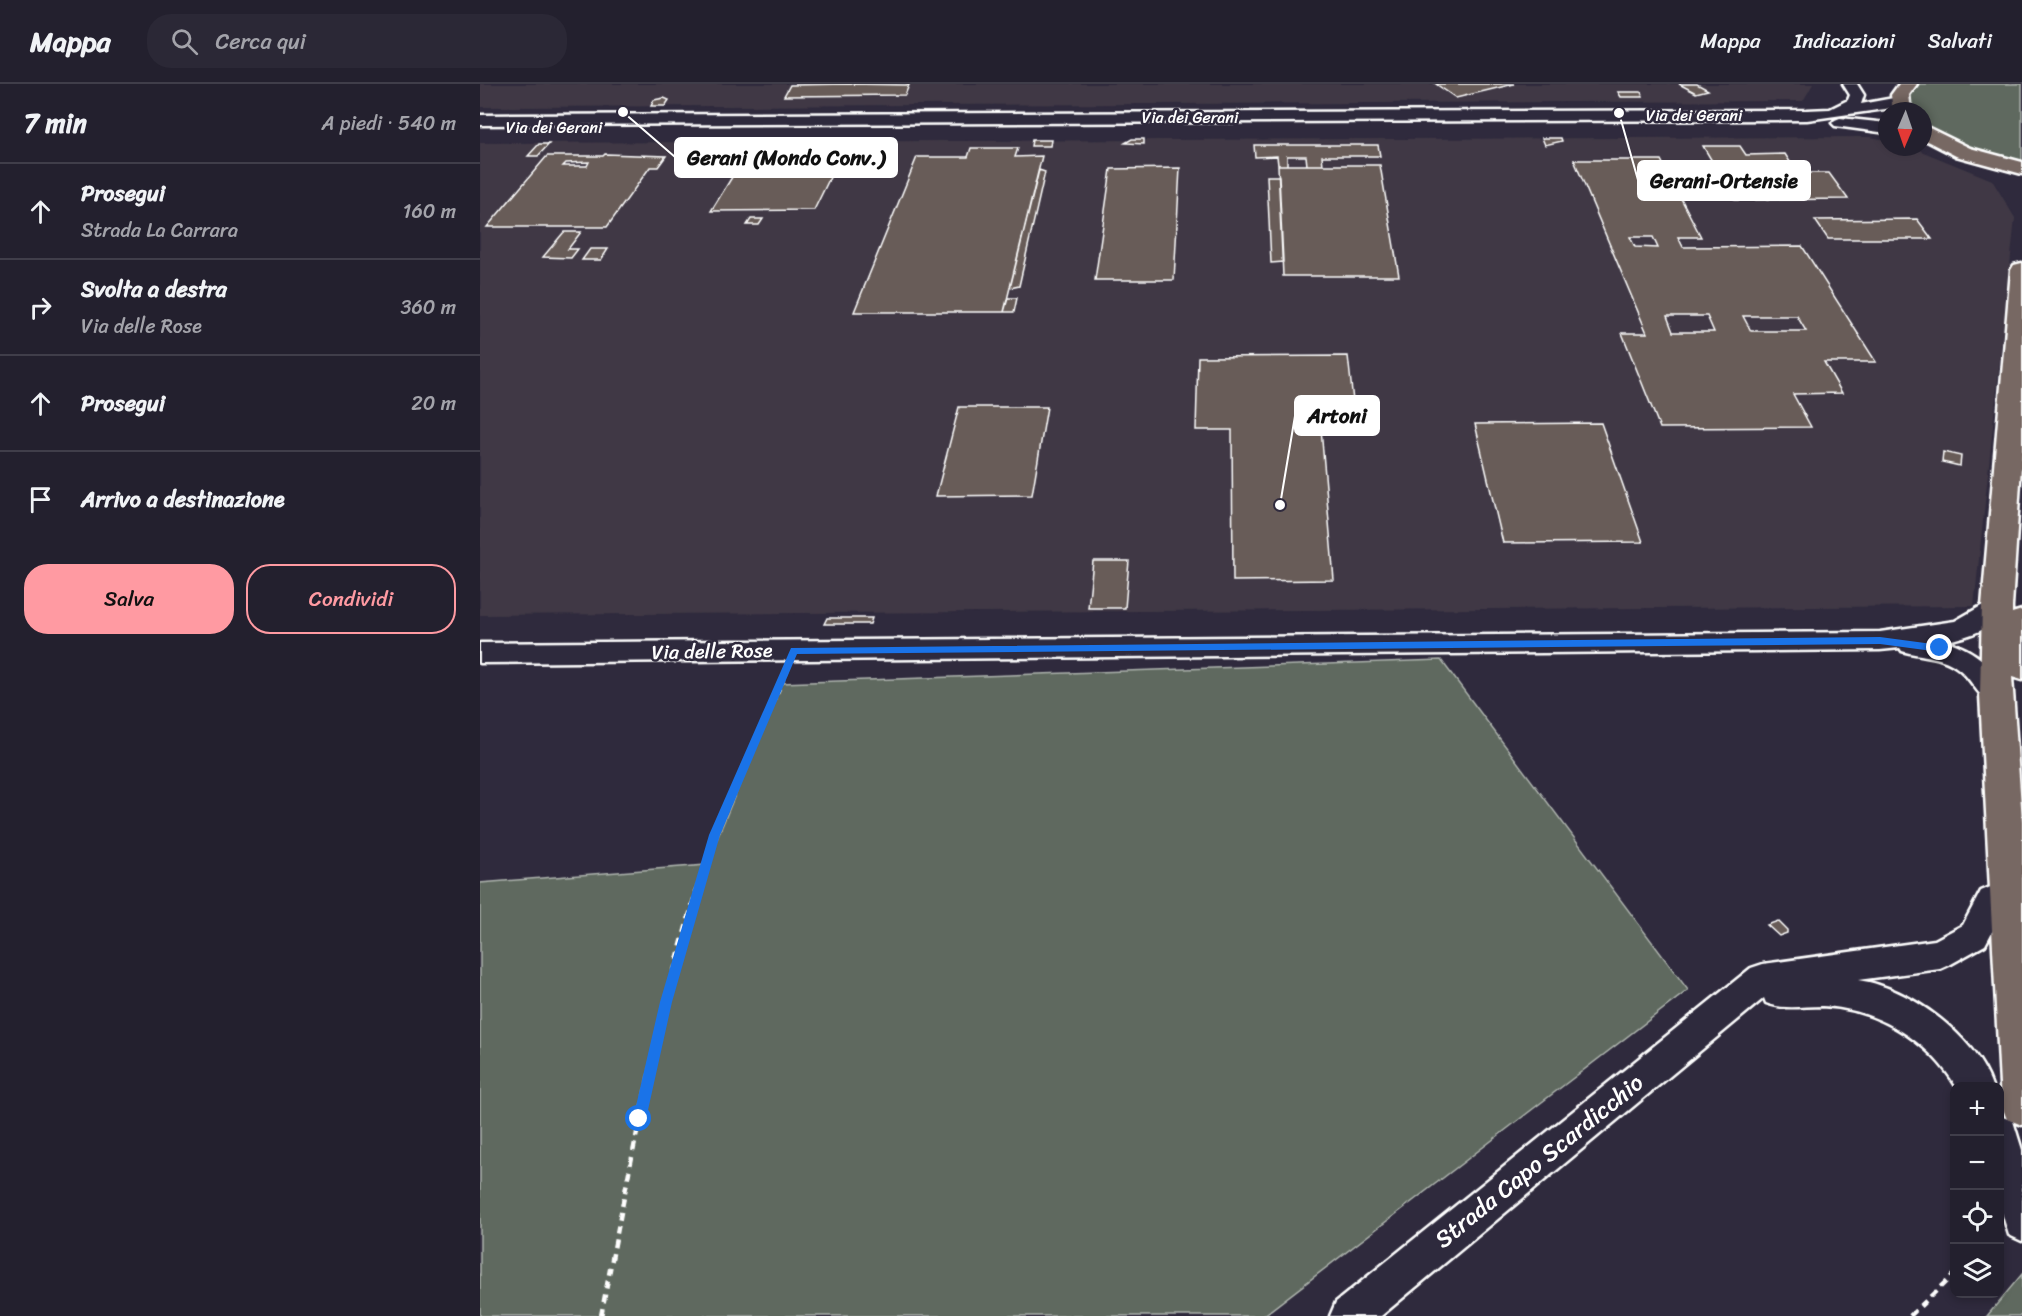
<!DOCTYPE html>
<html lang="it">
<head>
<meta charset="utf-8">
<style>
  :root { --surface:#23202e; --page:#2b2836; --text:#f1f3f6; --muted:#a3a3aa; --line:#403e4a; --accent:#ff9aa2 }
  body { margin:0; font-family:Sriracha,sans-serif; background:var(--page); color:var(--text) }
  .controls { position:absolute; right:18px; bottom:18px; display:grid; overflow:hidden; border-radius:12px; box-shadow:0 3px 9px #0003 }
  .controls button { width:54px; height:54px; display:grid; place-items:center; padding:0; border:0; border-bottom:2px solid var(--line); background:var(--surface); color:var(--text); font:30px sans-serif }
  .compass { position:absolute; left:1398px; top:18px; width:54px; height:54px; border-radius:50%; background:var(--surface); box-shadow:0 3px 9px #0003; rotate:182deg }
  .stop { position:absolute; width:18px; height:18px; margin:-14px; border:4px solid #1a73e8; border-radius:50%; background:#fff }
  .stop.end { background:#1a73e8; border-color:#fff; box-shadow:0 2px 6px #0008 }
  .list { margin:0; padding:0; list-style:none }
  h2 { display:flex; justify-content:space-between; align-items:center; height:78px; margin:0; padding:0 24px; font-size:26px }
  h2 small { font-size:20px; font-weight:400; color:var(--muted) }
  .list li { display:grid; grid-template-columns:39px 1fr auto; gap:18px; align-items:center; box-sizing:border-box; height:96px; padding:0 24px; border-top:2px solid var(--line) }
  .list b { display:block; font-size:22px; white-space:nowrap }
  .list p { margin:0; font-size:20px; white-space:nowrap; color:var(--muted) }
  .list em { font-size:20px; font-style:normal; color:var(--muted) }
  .actions { display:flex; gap:12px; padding:18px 24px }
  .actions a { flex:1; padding:14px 0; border:2px solid var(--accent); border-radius:24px; text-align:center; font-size:21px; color:var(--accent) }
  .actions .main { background:var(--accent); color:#111 }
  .icon { flex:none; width:33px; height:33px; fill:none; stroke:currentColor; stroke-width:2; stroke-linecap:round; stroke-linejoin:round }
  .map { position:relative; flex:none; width:1542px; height:1232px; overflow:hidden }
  header { display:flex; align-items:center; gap:36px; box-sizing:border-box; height:84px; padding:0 30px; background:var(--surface); border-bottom:2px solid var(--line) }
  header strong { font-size:28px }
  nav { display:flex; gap:33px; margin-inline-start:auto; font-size:21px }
  .search { width:420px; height:54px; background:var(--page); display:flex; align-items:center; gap:15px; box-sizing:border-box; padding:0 21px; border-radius:24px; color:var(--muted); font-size:22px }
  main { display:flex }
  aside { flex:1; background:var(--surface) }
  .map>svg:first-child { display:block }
  .built { fill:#403945 }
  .green { fill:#5e695e; stroke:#aeb4ae; stroke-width:1.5 }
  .building { fill:#685c58; stroke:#fff; stroke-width:1.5; fill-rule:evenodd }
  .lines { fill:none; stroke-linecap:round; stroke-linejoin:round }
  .minor-casing { stroke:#fff; stroke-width:5 }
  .major-casing { stroke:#fff; stroke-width:5 }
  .path-far1 { stroke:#fff; stroke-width:4; stroke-dasharray:6 4.5; stroke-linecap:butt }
  .path { stroke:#fff; stroke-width:4.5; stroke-dasharray:8 6; stroke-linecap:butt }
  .minor { fill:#2f2a3d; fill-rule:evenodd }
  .major { fill:#776864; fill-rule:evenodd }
  .route { fill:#1a73e8 }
  .labels { text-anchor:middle; stroke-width:5; stroke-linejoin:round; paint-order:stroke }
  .far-street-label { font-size:16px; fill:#fff; stroke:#2f2a3d }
  .street-label { font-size:20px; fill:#fff; stroke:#2f2a3d }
  .near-street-label { font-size:24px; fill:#fff; stroke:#2f2a3d }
  .leader { fill:none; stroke:#fff; stroke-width:2 }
  .callout-dot { fill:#fff; stroke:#2f2a3d; stroke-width:2 }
  .callout { fill:#fff; stroke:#fff; stroke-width:2 }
  .callout-label { font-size:21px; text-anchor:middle; font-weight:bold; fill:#111 }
</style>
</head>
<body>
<header>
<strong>Mappa</strong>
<div class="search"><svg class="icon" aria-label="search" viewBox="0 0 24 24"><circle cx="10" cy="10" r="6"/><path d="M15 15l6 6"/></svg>Cerca qui</div>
<nav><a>Mappa</a><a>Indicazioni</a><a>Salvati</a></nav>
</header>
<main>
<aside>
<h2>7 min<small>A piedi · 540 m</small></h2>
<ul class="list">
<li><svg class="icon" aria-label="ahead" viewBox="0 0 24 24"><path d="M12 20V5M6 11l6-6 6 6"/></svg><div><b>Prosegui</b><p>Strada La Carrara</p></div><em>160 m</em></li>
<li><svg class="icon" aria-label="right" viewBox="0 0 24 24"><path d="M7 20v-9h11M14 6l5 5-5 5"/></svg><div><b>Svolta a destra</b><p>Via delle Rose</p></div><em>360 m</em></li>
<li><svg class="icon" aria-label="ahead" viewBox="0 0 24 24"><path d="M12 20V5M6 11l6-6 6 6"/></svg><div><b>Prosegui</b></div><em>20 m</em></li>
<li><svg class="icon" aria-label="arrive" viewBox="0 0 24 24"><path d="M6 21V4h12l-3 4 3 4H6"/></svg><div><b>Arrivo a destinazione</b></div></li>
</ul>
<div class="actions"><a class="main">Salva</a><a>Condividi</a></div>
</aside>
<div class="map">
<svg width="1542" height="1232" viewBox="0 0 1542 1232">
  <rect width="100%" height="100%" fill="#2f2a3d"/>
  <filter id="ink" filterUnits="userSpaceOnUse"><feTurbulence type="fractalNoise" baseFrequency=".0167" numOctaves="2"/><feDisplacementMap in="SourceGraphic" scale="12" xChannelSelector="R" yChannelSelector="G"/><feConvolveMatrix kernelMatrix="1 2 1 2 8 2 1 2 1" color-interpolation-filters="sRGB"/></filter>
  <g filter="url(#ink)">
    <path class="built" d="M 0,0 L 1333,0 L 1323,17 L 0,23 Z
      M 1389,53 L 1407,56 L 1407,63 L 1431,63 L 1512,96 L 1535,134 L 1494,522 L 0,531 L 0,59 Z"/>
    <path class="green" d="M 1439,0 L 1542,0 L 1542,80 L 1497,69 L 1446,43 L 1443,40 L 1443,27 L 1431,27 L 1429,12 Z
      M 961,576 L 1208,906 L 783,1232 L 0,1232 L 0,799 L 226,781 L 301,599 Z
      M 1542,1190 L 1542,1232 L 1507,1232 Z"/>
    <path class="building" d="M 369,0 L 429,1 L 425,11 L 304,12 L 310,1 Z
      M 956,0 L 1034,0 L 976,14 Z
      M 1199,0 L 1217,0 L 1228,6 L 1216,9 Z
      M 1138,8 L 1161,8 L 1163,13 L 1141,13 Z
      M 184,14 L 189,16 L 185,22 L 171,22 L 174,16 Z
      M 1062,54 L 1081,54 L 1082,57 L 1065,61 Z
      M 652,55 L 664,55 L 664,60 L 645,59 Z
      M 552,56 L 571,56 L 570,62 L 551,62 Z
      M 59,60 L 69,60 L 58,72 L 48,72 Z
      M 774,61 L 898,61 L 900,72 L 842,72 L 843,81 L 827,81 L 826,72 L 807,72 L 807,81 L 798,81 L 797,72 L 775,73 Z
      M 1223,62 L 1260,62 L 1266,71 L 1305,70 L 1317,89 L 1349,89 L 1368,115 L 1255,116 Z
      M 491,64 L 538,64 L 535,73 L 562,72 L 524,228 L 374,228 L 437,73 L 488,73 Z
      M 125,70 L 186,72 L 178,83 L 170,83 L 127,143 L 7,143 L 67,72 L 123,72 ZM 109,78 L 107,82 L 83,82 L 86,79 Z
      M 361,71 L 334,126 L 231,127 L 265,72 Z
      M 1094,76 L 1181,76 L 1221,153 L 1198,153 L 1203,163 L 1322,162 L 1396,278 L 1344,278 L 1362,309 L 1313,310 L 1331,343 L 1180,344 L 1142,249 L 1167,249 ZM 1150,153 L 1173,153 L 1178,164 L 1155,163 ZM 1187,232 L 1227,232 L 1234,248 L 1193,248 ZM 1263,232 L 1317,232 L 1326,247 L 1271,247 Z
      M 798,81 L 900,81 L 919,192 L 803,192 Z
      M 700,84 L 694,196 L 615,196 L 631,85 Z
      M 559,86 L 565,88 L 539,202 L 530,204 Z
      M 787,92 L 799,92 L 803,178 L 791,179 Z
      M 271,135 L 283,135 L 279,141 L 267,141 Z
      M 1437,135 L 1452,155 L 1348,155 L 1335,136 Z
      M 84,148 L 101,148 L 88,165 L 98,165 L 91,174 L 63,173 Z
      M 110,165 L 128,165 L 121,176 L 102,176 Z
      M 528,214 L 537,214 L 534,228 L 524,228 Z
      M 868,272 L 876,344 L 841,345 L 854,496 L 753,497 L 752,346 L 716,346 L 718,273 Z
      M 479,323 L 567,323 L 552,411 L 456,412 Z
      M 1121,339 L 1163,458 L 1023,459 L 995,340 Z
      M 1463,368 L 1481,372 L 1480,382 L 1462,378 Z
      M 613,477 L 649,477 L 645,524 L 608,524 Z
      M 347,534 L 392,534 L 390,540 L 344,540 Z
      M 1298,837 L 1307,846 L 1307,849 L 1299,852 L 1287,841 Z"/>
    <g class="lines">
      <g class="minor-casing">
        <path id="minor" d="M 1363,0 L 1377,0 L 1384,11 L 1381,20 L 1419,13 L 1427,18 L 1419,23 L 1327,36 L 0,41 L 0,31 L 1327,26 L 1350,25 L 1368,16 L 1370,11 Z
          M 1360,34 L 1407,39 L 1407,49 L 1355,42 L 1352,39 L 1355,36 Z
          M 1517,513 L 1526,516 L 1530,522 C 1517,543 1489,553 1466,557 C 1496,566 1515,584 1529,611 L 1526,618 C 1502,626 1496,599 1480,586 C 1463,571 1442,573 1422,567 L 1420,564 L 1400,566 L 0,579 L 0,559 L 1400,548 L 1475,537 Z
          M 1527,796 L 1538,800 L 1542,811 L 1538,820 L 1523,827 L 1505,861 L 1471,880 L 1460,885 L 1378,896 C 1429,903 1496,953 1512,1002 L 1476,1002 C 1449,956 1395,924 1342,922 C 1323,922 1304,926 1286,919 L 1284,914 L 901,1232 L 850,1232 L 856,1218 L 1271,884 L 1283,880 L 1455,856 L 1483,841 L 1501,807 Z
          M 1520,1032 L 1533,1037 L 1542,1066 L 1542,1157 L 1529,1151 L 1520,1122 Z"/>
      </g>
      <g class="major-casing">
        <path id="major" d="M 1419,0 L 1437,0 L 1429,11 L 1431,27 L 1413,27 L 1411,11 Z
          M 1443,41 L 1490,64 L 1542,78 L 1542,90 L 1476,72 L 1443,55 Z
          M 1542,179 L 1542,367 L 1532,522 L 1532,529 L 1542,526 L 1542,596 L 1532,593 L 1542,737 L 1542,1041 L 1527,1035 L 1521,1020 L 1500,611 L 1502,522 L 1531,186 L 1534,181 Z"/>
      </g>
      <path class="path-far1" d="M 218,804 L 234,751 L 308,584"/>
      <path class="path" d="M 121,1232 C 149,1088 175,943 218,802
        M 1430,1232 L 1474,1190"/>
      <use href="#minor" class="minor"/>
      <use href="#major" class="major"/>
    </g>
  </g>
  <path class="route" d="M 1400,553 L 1460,561 L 1465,564 L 1460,568 L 1400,560 L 317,570 L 240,751 L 192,918 L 166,1035 L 159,1041 L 153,1035 L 180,918 L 229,751 L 311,564 Z"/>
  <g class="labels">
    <g class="far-street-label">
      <text x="1214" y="37">Via dei Gerani</text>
      <text x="710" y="39">Via dei Gerani</text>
      <text x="74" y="49">Via dei Gerani</text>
    </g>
    <g class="street-label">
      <text transform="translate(232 567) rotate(-1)" y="7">Via delle Rose</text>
    </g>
    <g class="near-street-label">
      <text transform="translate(1059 1077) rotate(-39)" y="8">Strada Capo Scardicchio</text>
    </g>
  </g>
  <path class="leader" d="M143 28L195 73M1139 29L1158 96M800 421L815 332"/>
  <g class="callout-dot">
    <circle cx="143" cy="28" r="6"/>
    <circle cx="1139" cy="29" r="6"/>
    <circle cx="800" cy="421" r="6"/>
  </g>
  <g class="callout">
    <rect x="195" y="54" width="222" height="39" rx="6"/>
    <rect x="1158" y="77" width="172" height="39" rx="6"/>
    <rect x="815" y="312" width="84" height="39" rx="6"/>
  </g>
  <g class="callout-label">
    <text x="306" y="81">Gerani (Mondo Conv.)</text>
    <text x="1244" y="104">Gerani-Ortensie</text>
    <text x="857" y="339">Artoni</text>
  </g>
</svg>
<div class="controls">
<button>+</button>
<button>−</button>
<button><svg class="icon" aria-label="locate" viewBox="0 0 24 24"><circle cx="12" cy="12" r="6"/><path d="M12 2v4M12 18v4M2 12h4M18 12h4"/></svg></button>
<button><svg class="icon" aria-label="layers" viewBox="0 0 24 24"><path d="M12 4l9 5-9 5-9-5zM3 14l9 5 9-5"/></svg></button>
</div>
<svg class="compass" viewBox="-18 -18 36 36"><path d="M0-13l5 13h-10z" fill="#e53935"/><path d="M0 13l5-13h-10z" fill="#a3a3aa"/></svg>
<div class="stop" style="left:159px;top:1035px"></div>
<div class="stop end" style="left:1460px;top:564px"></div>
</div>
</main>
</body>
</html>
